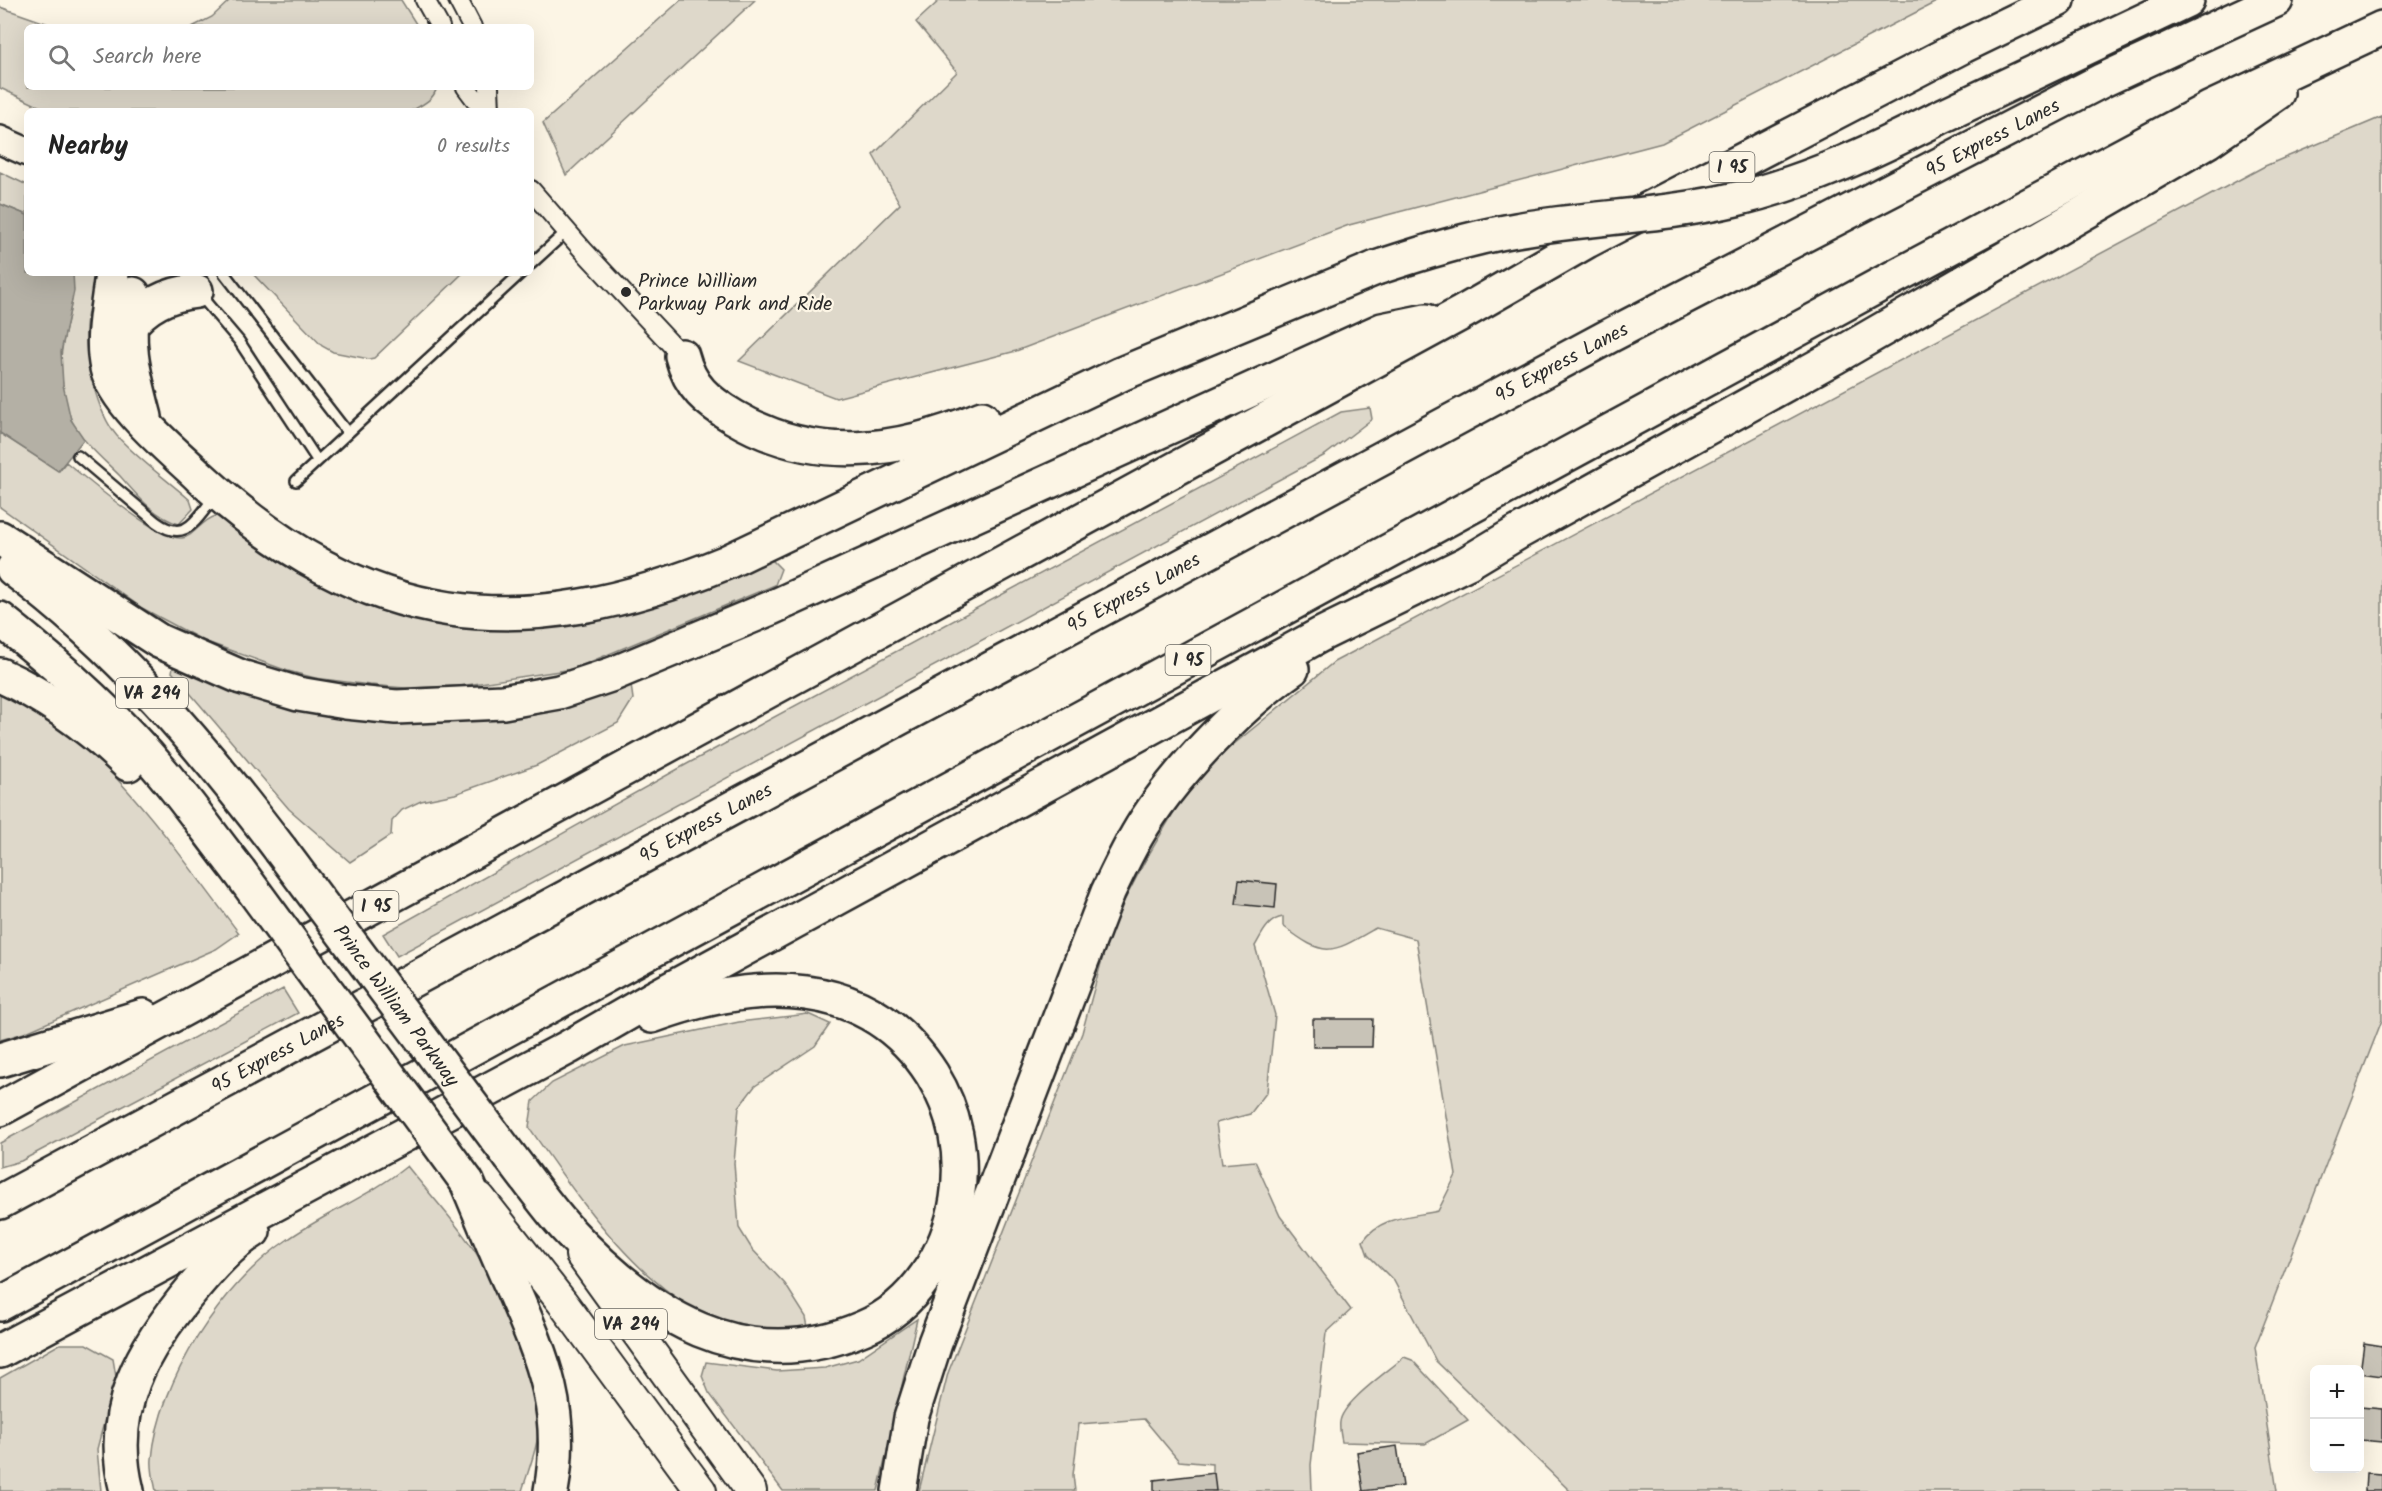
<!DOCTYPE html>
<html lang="en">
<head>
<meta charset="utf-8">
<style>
  :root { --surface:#fff; --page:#f6f6f6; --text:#222; --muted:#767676; --line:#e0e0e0 }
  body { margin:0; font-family:Kalam,sans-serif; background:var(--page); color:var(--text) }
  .controls { position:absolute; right:18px; bottom:18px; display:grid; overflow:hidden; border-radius:9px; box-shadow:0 6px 24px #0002 }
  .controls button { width:54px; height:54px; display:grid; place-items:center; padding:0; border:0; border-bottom:2px solid var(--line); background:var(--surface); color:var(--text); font:30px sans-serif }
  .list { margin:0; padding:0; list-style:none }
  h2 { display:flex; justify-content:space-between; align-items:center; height:78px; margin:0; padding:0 24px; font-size:26px }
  h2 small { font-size:20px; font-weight:400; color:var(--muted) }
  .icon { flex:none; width:33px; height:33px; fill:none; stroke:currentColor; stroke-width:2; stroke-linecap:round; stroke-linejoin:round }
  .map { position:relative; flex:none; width:2382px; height:1491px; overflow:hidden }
  .search { position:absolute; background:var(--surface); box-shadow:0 6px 24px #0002; left:24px; top:24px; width:510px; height:66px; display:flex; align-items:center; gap:15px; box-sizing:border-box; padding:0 21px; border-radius:9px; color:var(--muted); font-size:22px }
  .panel { position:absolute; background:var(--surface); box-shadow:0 6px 24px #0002; left:24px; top:108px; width:510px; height:168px; border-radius:9px }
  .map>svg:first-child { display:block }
  .green { fill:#ded8ca; stroke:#84827a; stroke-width:1.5 }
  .water { fill:#b4b0a5; stroke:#7d7b74; stroke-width:1.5 }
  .building { fill:#c8c3b7; stroke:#2b2b2b; stroke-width:1.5 }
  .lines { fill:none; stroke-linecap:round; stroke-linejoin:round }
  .lane-casing { stroke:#2b2b2b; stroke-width:14 }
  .street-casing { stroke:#2b2b2b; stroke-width:22 }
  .secondary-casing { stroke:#2b2b2b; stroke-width:32 }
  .primary-casing { stroke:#2b2b2b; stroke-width:34 }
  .highway-casing { stroke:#2b2b2b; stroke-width:38 }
  .lane { stroke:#fcf5e5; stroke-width:9 }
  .street { stroke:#fcf5e5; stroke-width:18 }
  .secondary { stroke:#fcf5e5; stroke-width:27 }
  .primary { stroke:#fcf5e5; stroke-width:30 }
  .highway { stroke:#fcf5e5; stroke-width:33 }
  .highway-bridge-casing { stroke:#2b2b2b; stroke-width:38; stroke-linecap:butt }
  .highway-bridge { stroke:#fcf5e5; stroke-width:33 }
  .poi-dot { fill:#2b2b2b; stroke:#fcf5e5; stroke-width:2 }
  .labels { text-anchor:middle; stroke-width:4.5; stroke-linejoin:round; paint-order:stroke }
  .shield { fill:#fcf5e5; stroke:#6a6863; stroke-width:1.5 }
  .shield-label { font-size:18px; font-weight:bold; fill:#2b2b2b }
  .street-label { font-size:20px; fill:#2b2b2b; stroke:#fcf5e5 }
  .poi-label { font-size:20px; fill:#2b2b2b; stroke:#fcf5e5; text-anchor:start }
</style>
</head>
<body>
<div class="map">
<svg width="2382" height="1491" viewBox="0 0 2382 1491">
  <rect width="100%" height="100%" fill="#fcf5e5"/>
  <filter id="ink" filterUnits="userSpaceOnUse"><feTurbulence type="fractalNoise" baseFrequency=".0167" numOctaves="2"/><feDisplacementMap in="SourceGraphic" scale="12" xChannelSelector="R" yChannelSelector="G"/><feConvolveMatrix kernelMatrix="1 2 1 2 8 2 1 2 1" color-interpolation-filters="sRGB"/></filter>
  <g filter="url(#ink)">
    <path class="green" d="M 230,0 L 401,0 L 418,27 L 192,27 L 212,17 Z
      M 681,0 L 755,0 L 566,175 L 543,123 Z
      M 940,0 L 1940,0 L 1662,143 L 1349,225 L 1016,351 L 836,398 L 739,361 L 900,204 L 873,155 L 957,72 L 916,22 Z
      M 0,7 L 57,27 L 27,27 L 27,87 L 437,87 C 434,100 422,105 411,111 L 49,111 L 0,88 Z
      M 2382,117 L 2382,1020 L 2255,1347 L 2277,1491 L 1570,1491 L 1436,1361 L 1394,1281 L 1368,1255 L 1363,1241 C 1380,1216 1410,1217 1438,1211 L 1456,1175 L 1416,939 L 1376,928 C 1331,954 1326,959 1283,926 L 1283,917 C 1268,919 1262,934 1255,946 L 1275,1015 L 1267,1092 L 1250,1114 L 1216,1123 L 1222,1164 L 1255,1161 L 1280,1216 L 1351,1310 L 1326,1333 L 1311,1465 L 1312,1491 L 1212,1491 L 1212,1464 L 1179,1461 L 1144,1419 L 1079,1424 L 1073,1475 L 1075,1491 L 919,1491 L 948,1373 L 1082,1033 L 1111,926 L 1145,861 L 1195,776 L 1334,662 L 2265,166 Z
      M 0,172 L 27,185 L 27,215 L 0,204 Z
      M 73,273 L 94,273 C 94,292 87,309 86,327 C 84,358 97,413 117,436 C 139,460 166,479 190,500 L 193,509 L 179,524 C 154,517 137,495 120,476 C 104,460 82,442 72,421 C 64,406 59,366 62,349 C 66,323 75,300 73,273 Z
      M 252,273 L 463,273 L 374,358 L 369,359 L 333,352 L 322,346 Z
      M 1370,408 L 1372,419 L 1325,455 L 397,956 L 383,934 L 687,764 L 1341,412 Z
      M 0,433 L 59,471 L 66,462 C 85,478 160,541 182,538 C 194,537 201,520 216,516 L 276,557 L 459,621 L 466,627 L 532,630 L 612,616 L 670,600 L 770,558 L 781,569 L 775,585 L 573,669 L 460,686 L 405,688 L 370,685 L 315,678 L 288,671 L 204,641 L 142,608 L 0,507 Z
      M 174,661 L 316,709 L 612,684 L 631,685 L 633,699 L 618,723 L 537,765 L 455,794 L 421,801 L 402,810 L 392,821 L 391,835 L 350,862 L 289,809 L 172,672 Z
      M 0,688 C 104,740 171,844 239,933 L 216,949 L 24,1033 L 0,1040 Z
      M 283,989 L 298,1013 L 21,1161 L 0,1167 L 0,1143 Z
      M 808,1014 L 830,1024 L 815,1046 L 755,1086 L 739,1107 L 734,1163 L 739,1228 L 752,1249 L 785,1284 L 806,1317 L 808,1327 C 688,1364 586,1210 529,1127 L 533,1101 L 552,1083 L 625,1046 L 739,1022 Z
      M 407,1166 C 430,1195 458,1224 478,1256 C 502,1294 534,1371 539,1415 C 541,1440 529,1468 522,1491 L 156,1491 C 154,1481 151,1469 152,1459 C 159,1380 222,1284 287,1240 C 325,1213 370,1196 407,1166 Z
      M 917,1319 L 878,1491 L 783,1491 L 709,1393 L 702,1376 L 706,1362 L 777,1371 L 825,1368 L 858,1359 Z
      M 60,1344 L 86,1344 L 113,1359 L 116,1377 L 97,1449 L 101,1491 L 0,1491 L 0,1378 Z
      M 1404,1357 L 1412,1360 L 1468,1420 L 1425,1444 L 1342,1442 C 1341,1436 1339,1428 1340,1422 C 1342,1402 1389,1371 1404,1357 Z"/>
    <path class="water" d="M 0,204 L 27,215 L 27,273 L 73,273 L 74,291 L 61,352 L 63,385 L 71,420 L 84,439 L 58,471 L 0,433 Z"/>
    <path class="building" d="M 1239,880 L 1277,884 L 1275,908 L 1236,904 Z
      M 1313,1019 L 1373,1019 L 1372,1047 L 1313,1047 Z
      M 2364,1343 L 2382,1346 L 2382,1376 L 2360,1373 Z
      M 2360,1407 L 2382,1409 L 2382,1442 L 2360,1440 Z
      M 1397,1446 L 1403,1486 L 1363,1491 L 1357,1452 Z
      M 1214,1473 L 1216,1491 L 1154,1491 L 1154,1480 Z
      M 2366,1473 L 2382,1474 L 2382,1491 L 2365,1491 Z"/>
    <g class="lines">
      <g class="lane-casing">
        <path id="lane" d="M 531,264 L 566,232
          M 224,273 L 347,432
          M 199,294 L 239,341 L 317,460
          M 78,456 L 156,522 C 186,544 196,519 214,498
          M 296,481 L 521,273"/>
      </g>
      <g class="street-casing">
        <path id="street" d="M 425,0 L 440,27
          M 458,0 L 472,27
          M 466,87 L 484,111
          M 489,87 L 490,111
          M 531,190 L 583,250 L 682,356"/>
      </g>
      <g class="secondary-casing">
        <path id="secondary" d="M 0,140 L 27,152"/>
      </g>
      <g class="primary-casing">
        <path id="primary" d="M 480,1198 L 562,1302 L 701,1491
          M 581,1255 L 751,1491"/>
      </g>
      <g class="highway-casing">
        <g id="highway">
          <path d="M 1938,118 L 2187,0"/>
          <path d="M 112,273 C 109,303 100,338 107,368 C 115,404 173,451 200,477 C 366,630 521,647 727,562 L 1121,374 L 1376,268"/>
          <path d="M 133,294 C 126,343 132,369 145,417"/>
          <path d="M 129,327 C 145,305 169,294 196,291"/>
          <path d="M 682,356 C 690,387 707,401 734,417 C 815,465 899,453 982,418"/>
          <path d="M 0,538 L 159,641 L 241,677 L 298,694 L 346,702 L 396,707 L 503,702 L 559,692 L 613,674 L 771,608 L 1382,330 L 1426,321"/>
          <path d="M 13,569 C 119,648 201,745 280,849"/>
          <path d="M 0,619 C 58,665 115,716 163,773 C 189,804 213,838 239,871"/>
          <path d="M 0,675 C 48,697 91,728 128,764"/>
          <path d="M 0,1060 L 143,1016"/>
          <path d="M 0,1109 L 1460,314 L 1587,241 L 1963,46 L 2058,0"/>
          <path d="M 511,1158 C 529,1181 546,1206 566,1228 C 646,1315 744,1379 863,1328 C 914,1307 949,1252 957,1199 C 964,1155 955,1111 932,1074 C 867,972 753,979 652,1016"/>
          <path d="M 467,1182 C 481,1215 495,1250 510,1283 C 542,1357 566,1408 551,1491"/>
          <path id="s1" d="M 0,1202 L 1611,335 L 2103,80 L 2276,0"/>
          <path d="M 0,1304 L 1887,281 L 2209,109 L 2382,28"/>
          <path d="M 0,1351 L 569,1047 L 652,999 L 1322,634 L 1467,563 L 1517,533 L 1835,357 L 2208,141 L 2277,93"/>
          <path d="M 127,1491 C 106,1409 143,1347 194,1287 C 211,1267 231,1244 253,1231"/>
          <path d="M 899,1491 L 911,1418 L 935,1343 L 1108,892 C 1117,873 1126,854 1137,835 C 1169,779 1239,706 1292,669"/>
        </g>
      </g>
      <use href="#lane" class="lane"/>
      <use href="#street" class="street"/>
      <use href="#secondary" class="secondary"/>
      <use href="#primary" class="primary"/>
      <use href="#highway" class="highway"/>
      <g class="highway-bridge-casing">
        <g id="highway-bridge">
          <path d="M 1376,268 C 1422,253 1469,238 1516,230 C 1590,217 1664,216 1736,199 C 1807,182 1874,151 1938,118"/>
          <path id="s2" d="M 280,849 L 511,1158"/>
          <path d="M 239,871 L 467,1182"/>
        </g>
      </g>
      <use href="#highway-bridge" class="highway-bridge"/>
    </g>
  </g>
  <circle class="poi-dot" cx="626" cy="292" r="6"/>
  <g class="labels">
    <g class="shield">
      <rect x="1709.5" y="152" width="45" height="30" rx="4.5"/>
      <rect x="1165.5" y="645" width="45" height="30" rx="4.5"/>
      <rect x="116" y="678" width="72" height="30" rx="4.5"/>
      <rect x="353.5" y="891" width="45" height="30" rx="4.5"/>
      <rect x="595" y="1309" width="72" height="30" rx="4.5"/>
    </g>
    <g class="shield-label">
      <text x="1732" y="173">I 95</text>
      <text x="1188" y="666">I 95</text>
      <text x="152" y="699">VA 294</text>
      <text x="376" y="912">I 95</text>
      <text x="631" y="1330">VA 294</text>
    </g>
    <g class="street-label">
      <text dy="7" stroke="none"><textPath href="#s1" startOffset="2259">95 Express Lanes</textPath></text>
      <text dy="7" stroke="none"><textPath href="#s1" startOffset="1773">95 Express Lanes</textPath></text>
      <text dy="7" stroke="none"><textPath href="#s1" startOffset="1287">95 Express Lanes</textPath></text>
      <text dy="7" stroke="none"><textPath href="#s1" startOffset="801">95 Express Lanes</textPath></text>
      <text dy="7" stroke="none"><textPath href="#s2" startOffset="195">Prince William Parkway</textPath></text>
      <text dy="7" stroke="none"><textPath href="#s1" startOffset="315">95 Express Lanes</textPath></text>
    </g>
    <g class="poi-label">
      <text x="638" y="287">Prince William<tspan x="638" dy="23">Parkway Park and Ride</tspan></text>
    </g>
  </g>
</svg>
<div class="controls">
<button>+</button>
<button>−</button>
</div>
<div class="search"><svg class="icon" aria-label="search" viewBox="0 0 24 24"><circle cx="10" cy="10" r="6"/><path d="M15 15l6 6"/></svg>Search here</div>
<section class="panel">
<h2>Nearby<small>0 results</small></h2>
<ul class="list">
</ul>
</section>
</div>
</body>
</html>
